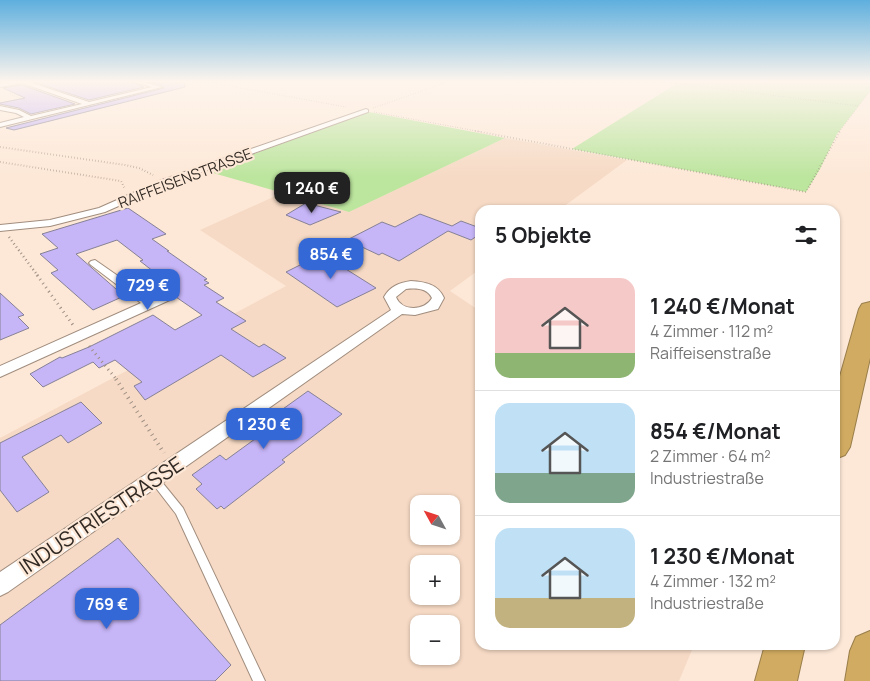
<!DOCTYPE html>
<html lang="de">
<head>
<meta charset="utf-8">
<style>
	:root { --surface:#fff; --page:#f2f2f2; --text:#202124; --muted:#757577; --line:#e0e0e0; --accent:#3468d7 }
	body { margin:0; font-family:Manrope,sans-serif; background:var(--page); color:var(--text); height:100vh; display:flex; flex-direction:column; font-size:19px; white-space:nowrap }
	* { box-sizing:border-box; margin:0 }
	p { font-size:16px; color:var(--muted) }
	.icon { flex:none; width:28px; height:28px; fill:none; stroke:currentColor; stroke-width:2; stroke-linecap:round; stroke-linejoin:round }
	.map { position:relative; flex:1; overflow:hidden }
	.side { position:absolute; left:475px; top:205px; width:365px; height:445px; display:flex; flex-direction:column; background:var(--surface); border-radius:15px; box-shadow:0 1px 4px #0004 }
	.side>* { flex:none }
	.needle { width:32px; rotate:310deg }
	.controls { position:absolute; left:410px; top:495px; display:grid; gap:10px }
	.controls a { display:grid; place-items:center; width:50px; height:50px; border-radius:10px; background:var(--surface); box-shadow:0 1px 4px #0004; font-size:25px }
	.price { position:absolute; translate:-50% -42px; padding:0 11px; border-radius:10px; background:var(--accent); color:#fff; font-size:16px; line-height:32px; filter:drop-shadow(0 1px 2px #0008) }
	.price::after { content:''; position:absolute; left:50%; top:30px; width:15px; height:11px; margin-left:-8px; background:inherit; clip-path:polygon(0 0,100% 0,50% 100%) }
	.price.active { background:#222; color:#fff }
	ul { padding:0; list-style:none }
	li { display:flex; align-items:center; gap:15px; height:125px; padding:0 20px }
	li+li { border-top:1px solid var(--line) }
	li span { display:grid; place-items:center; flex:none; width:140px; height:100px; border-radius:15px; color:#555 }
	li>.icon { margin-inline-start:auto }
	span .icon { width:60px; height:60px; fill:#fffc; stroke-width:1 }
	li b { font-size:21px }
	h2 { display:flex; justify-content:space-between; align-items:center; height:60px; padding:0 20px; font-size:21px }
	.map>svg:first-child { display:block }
	.built { fill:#f6dac5; fill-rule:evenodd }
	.green { fill:#bce59e }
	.building { fill:#c6b5f7; stroke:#868196 }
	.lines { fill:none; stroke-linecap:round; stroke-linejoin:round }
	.lane-casing { stroke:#a18d7e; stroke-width:2 }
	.street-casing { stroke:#a18d7e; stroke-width:2 }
	.highway-casing { stroke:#997e4b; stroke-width:2 }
	.path-far4 { stroke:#9e8f83; stroke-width:1; stroke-dasharray:0.5 2; stroke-linecap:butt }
	.path-far3 { stroke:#9e8f83; stroke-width:2; stroke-dasharray:0.5 2.5; stroke-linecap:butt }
	.path-far2 { stroke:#9e8f83; stroke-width:2.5; stroke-dasharray:1 3; stroke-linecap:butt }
	.path-far1 { stroke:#9e8f83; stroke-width:3; stroke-dasharray:1 4; stroke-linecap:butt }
	.path { stroke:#9e8f83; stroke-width:4; stroke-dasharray:1 4.5; stroke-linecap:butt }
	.lane { fill:#fff; fill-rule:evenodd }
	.street { fill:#fff; fill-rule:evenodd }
	.highway { fill:#d1ab61; fill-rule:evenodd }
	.labels { text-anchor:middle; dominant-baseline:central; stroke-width:4.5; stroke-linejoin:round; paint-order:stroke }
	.far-street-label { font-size:15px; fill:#312923; stroke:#fde8d7 }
	.near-street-label { font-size:21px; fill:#312923; stroke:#fde8d7 }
</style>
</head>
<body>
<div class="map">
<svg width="870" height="681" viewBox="0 0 870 681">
	<rect width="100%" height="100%" fill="#fde8d7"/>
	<!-- built -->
	<path class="built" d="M 505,138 L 627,160 L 559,210 L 480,210 L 480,269 L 450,291 L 480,311 L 480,645 L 694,645 L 679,681 L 0,681 L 0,438 L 286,286 L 200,230 L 282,193 L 349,212 ZM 419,504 L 451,504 L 451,536 L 419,536 ZM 419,564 L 451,564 L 451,596 L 419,596 ZM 419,624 L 451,624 L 451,656 L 419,656 Z"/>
	<!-- green -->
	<g class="green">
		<polygon points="664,82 870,82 870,91 837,134 820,169 806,192 572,149 676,84"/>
		<polygon points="369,112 505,138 349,212 206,171"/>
	</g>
	<!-- building -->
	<g class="building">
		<polygon points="34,82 132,82 144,87 89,100"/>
		<polygon points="149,82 184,82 185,87 30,126 14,130 6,128 164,88 162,85"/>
		<polygon points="22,85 75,104 31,114 19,108 0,104 0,103 25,98 3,88"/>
		<polygon points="306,203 341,212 310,225 286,215"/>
		<polygon points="128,208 166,234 152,239 169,251 167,251 207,279 204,280 209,283 204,285 224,298 216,302 246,321 231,329 259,347 264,344 286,358 253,377 221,355 145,400 134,386 142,382 115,360 99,368 93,362 43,387 30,374 60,357 62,358 89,347 153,315 175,330 202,315 176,297 179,295 154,276 158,275 140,261 143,260 117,240 76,254 124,296 93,310 51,273 58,270 40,254 58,248 42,234"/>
		<polygon points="420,214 452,226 461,221 480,228 480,234 471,240 448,231 399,261 382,253 379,255 347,240 382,222 395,227"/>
		<polygon points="322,254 376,288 337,307 286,272"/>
		<polygon points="0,293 24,315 18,317 29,328 0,340"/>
		<polygon points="308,391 342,414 282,460 285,462 224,509 221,506 217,509 196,489 202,484 192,475 220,455 226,460 255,439 248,434"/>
		<polygon points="81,402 102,423 68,443 61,435 22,457 49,492 17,512 0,490 0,443"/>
		<polygon points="118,538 231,665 215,681 0,681 0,625"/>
	</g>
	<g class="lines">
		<defs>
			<polygon id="lane" points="154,475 157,476 183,508 265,681 253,681 176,514 149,479 151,476"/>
			<g id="street">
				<polygon points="11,82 29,82 89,102 152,87 134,82 143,82 162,87 0,127 0,123 24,117 16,113 0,110 0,106 19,110 31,116 82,104 22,83 0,87 0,83"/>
				<polygon points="366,109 368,110 368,112 168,184 105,212 50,226 0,231 0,225 50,220 99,208 162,180"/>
				<polygon points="95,260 151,299 168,292 174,296 172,299 0,377 0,366 141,303 91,265 89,263 91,261"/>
				<path d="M 411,281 C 425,282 438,284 444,298 L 438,309 L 415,315 L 402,314 L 8,592 L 0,596 L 0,572 L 391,310 L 384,297 C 390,286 399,283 411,281 ZM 406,289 C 416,288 427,288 432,298 C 425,311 402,312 396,297 Z"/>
			</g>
			<g id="highway">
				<polygon points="870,302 870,358 850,447 845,455 835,459 835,394 859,309 862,304"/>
				<polygon points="870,631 870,681 845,681 850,651 856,637"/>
				<polygon points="765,645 805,645 797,681 755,681"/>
			</g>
		</defs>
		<!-- lane casing -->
		<use href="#lane" class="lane-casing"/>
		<!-- street casing -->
		<use href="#street" class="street-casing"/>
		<!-- highway casing -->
		<use href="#highway" class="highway-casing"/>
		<!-- path-far4 -->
		<g class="path-far4">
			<polyline points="208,82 346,107"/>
			<polyline points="664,82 859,106"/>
			<polyline points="10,94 28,102"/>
			<polyline points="373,108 448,82"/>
			<polyline points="374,112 482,132"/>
			<polyline points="839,132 870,91"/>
		</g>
		<!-- path-far3 -->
		<g class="path-far3">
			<polyline points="475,131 806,192 840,131"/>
			<polyline points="0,147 125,165 139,168 153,175"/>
			<polyline points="0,162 121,181 125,189"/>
		</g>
		<!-- path-far2 -->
		<polyline class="path-far2" points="9,237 38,276"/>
		<!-- path-far1 -->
		<g class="path-far1">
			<polyline points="37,275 73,325"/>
			<polyline points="89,346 117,380"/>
		</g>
		<!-- path -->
		<polyline class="path" points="116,379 164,453"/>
		<!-- lane -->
		<use href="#lane" class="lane"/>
		<!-- street -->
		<use href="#street" class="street"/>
		<!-- highway -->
		<use href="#highway" class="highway"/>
	</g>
	<!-- sky -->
	<linearGradient id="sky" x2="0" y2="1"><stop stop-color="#5eafde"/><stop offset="0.46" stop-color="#fef5ed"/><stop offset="1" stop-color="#fef5ed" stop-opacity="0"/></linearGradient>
	<rect width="870" height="177" fill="url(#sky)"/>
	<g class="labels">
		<!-- far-street labels -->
		<g class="far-street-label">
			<text transform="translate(185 178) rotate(-21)">RAIFFEISENSTRASSE</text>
		</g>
		<!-- near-street labels -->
		<g class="near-street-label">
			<text transform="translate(101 515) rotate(-34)">INDUSTRIESTRASSE</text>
		</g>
	</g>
</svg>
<div class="controls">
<a><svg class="needle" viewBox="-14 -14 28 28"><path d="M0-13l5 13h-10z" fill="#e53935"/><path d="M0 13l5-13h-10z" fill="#757577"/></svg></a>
<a>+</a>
<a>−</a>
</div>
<b class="price active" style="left:312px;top:214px">1 240 €</b>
<b class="price" style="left:331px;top:280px">854 €</b>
<b class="price" style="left:148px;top:311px">729 €</b>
<b class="price" style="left:264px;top:450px">1 230 €</b>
<b class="price" style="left:107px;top:630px">769 €</b>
<section class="side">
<h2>5 Objekte<svg class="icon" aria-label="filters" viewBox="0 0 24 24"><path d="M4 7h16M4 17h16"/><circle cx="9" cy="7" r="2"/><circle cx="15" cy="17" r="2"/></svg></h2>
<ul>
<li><span style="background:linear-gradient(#f6c9c9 75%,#8fb573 0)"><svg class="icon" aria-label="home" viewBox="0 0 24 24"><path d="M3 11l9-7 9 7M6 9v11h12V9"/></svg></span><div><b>1 240 €/Monat</b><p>4 Zimmer · 112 m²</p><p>Raiffeisenstraße</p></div></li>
<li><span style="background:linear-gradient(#bfe0f5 70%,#7fa58c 0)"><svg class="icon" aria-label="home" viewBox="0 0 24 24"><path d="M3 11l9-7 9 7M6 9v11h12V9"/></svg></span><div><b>854 €/Monat</b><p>2 Zimmer · 64 m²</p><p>Industriestraße</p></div></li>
<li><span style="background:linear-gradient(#bfe0f5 70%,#c2b280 0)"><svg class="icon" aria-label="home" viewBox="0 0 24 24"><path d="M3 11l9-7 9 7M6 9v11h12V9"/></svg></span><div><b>1 230 €/Monat</b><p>4 Zimmer · 132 m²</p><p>Industriestraße</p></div></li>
</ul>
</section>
</div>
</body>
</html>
